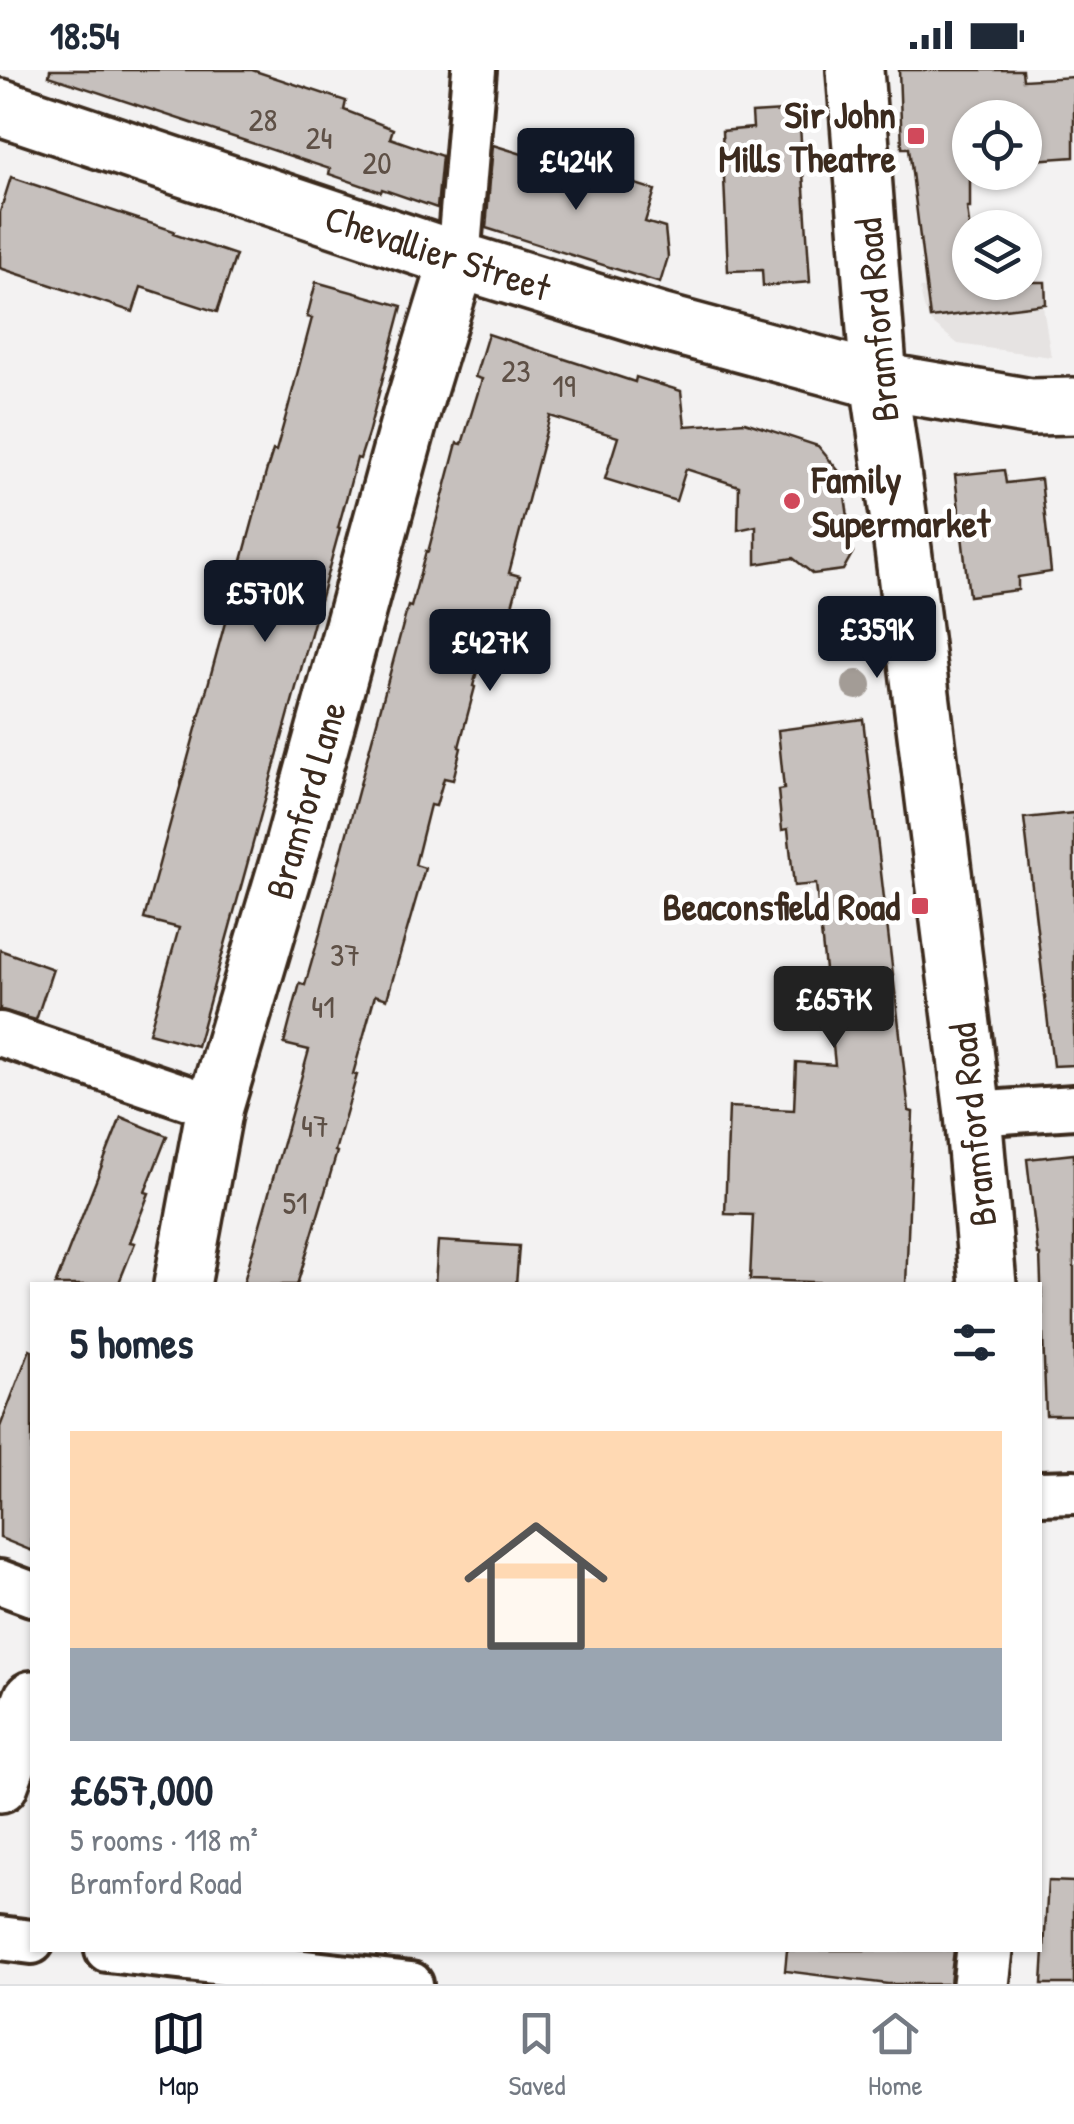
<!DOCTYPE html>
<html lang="en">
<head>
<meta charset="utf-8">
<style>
	:root { --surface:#fff; --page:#f6f6f7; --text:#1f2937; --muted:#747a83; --line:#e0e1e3; --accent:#111827 }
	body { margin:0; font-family:"Patrick Hand",sans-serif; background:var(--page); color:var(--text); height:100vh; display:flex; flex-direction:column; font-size:38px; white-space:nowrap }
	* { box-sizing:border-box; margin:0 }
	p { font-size:32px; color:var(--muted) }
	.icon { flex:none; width:55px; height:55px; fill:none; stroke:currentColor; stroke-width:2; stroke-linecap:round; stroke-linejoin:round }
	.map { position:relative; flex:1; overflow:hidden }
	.side { position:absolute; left:30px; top:1212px; width:1012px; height:670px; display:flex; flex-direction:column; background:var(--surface); border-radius:0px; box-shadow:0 2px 8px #0004 }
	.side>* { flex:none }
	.tools { position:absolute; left:952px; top:30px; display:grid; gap:20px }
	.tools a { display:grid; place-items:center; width:90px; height:90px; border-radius:50%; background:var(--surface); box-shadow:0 2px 8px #0004; font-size:50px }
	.price { position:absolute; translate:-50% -85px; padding:0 22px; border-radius:10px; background:var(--accent); color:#fff; font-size:32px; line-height:65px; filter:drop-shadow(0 2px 5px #0008) }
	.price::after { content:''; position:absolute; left:50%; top:60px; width:30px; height:22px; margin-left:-15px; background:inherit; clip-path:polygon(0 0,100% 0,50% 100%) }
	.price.on { background:#222; color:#fff }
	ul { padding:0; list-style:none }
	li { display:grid; align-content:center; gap:20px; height:530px; padding:0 40px }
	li+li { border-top:2px solid var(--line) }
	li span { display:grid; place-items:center; height:310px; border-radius:0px; color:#555 }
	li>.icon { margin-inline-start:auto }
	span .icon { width:180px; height:180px; fill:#fffc; stroke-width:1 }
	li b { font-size:42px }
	h2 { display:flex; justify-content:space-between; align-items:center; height:120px; padding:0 40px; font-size:42px }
	.status { display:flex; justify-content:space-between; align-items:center; height:70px; padding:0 50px; background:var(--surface); direction:ltr }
	.status svg { height:28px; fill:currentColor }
	.menu { display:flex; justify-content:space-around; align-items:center; height:140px; border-top:2px solid var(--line); background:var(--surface); font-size:28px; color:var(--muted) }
	.menu a { display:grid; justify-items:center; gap:5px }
	.menu .on { color:var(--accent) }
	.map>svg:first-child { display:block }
	.built { fill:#e6e3e2 }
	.building { fill:#c6c0bd; stroke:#3b2a1e; stroke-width:2.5 }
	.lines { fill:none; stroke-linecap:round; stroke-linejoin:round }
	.street-casing { stroke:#3b2a1e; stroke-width:50 }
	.secondary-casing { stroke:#3b2a1e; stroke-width:62 }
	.primary-casing { stroke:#3b2a1e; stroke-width:62 }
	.street { stroke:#fff; stroke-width:42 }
	.secondary { stroke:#fff; stroke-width:55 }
	.primary { stroke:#fff; stroke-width:55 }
	.tree { fill:#a39c96 }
	.poi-dot { fill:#d1495b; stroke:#fff; stroke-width:4 }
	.labels { text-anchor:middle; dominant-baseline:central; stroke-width:9; stroke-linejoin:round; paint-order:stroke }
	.number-label { font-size:32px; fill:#5e5046 }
	.poi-label { font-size:38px; font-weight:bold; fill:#3b2a1e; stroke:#fff; text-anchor:end }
	.street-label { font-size:38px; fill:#3b2a1e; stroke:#fff }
</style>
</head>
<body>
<div class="status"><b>18:54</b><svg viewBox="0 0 49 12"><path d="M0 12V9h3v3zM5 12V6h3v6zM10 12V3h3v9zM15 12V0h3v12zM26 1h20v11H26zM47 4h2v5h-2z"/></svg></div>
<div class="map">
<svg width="1074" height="1914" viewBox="0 0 1074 1914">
	<rect width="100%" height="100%" fill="#f3f2f2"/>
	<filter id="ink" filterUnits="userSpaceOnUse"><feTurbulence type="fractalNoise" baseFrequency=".01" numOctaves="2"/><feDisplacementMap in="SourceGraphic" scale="20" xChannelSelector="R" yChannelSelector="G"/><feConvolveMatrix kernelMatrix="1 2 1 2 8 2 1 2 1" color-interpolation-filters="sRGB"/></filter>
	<g filter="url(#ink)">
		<!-- built -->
		<polygon class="built" points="1039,211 1051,287 958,274 931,252 924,238 920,218 971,212"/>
		<!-- building -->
		<g class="building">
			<polygon points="50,0 252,0 346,31 344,40 393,59 390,68 442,86 437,138 382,119 381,122 329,104 330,99 49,6"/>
			<polygon points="899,0 1022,0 1023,10 1074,7 1074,87 1033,90 1030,48 970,48 970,138 967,138 970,162 970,212 1045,212 1046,234 930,248 909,78 902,78"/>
			<polygon points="799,40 810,212 763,216 762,200 728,201 722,61 753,58 752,43"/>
			<polygon points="493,75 535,88 536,87 549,87 655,120 645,152 665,158 668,187 660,213 486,158"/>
			<polygon points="11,107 174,161 173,164 236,185 217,242 141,217 133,242 0,198 0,142"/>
			<polygon points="316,212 402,236 368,364 360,389 357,388 348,422 338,458 340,458 197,976 149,963 179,858 144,849 267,399 273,380 276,381 287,342 312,248 307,247"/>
			<polygon points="488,264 635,312 636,307 681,321 685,356 745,352 818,376 842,405 853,482 843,500 813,504 793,488 756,494 756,456 738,460 739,416 686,399 676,431 605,409 618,367 550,346 509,503 520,506 507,554 491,550 473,616 475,617 459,677 461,678 453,710 444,708 436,736 430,735 415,795 425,798 387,929 375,925 353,1004 357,1005 335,1081 337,1082 297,1215 243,1215 309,980 284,974 300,913 305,915 320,863 408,536 411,537 426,481 428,482 457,373 462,374 482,309 475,307"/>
			<polygon points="1004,400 1006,413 1041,409 1051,502 1018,507 1018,520 969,526 955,405"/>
			<polygon points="863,649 909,1041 913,1042 906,1215 750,1210 753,1145 725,1144 729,1037 794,1040 796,992 835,995 816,814 794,816 788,759 782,760 778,720 784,719 778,660"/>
			<polygon points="1074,743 1074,995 1053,996 1024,748"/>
			<polygon points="0,880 53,899 36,950 0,940"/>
			<polygon points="121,1047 167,1066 145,1122 149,1123 130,1172 135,1173 118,1215 55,1215"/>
			<polygon points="1074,1084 1074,1345 1046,1345 1040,1185 1038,1185 1027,1089"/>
			<polygon points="438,1171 519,1176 516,1215 435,1215"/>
			<polygon points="30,1279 32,1280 32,1481 0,1468 0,1357"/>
			<polygon points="1048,1811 1074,1812 1074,1914 1042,1914"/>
			<polygon points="787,1880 954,1880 950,1914 888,1914 785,1901"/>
		</g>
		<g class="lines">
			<defs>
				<g id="street">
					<polyline points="458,190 474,0"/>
					<polyline points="0,964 215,1037"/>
					<polyline points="973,1044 1074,1037"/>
					<polyline points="1040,1423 1074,1422"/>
					<polyline points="0,1512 32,1524"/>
					<polyline points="0,1868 32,1872"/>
					<polyline points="107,1880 411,1914"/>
				</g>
				<g id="secondary">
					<polyline points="855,0 879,311 903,479 973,1044 988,1215"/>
					<polyline points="182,1215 215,1037 292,779 413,337 458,190"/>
					<polyline points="0,1714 32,1629"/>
					<polyline points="981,1914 985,1880"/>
				</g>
				<polyline id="primary" points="0,37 458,190 660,252 879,311 1031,337 1074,336"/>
			</defs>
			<!-- street casing -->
			<use href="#street" class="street-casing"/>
			<!-- secondary casing -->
			<use href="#secondary" class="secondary-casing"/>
			<!-- primary casing -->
			<use href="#primary" class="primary-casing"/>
			<!-- street -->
			<use href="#street" class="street"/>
			<!-- secondary -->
			<use href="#secondary" class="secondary"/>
			<!-- primary -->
			<use href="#primary" class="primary"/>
		</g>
		<!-- trees -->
		<g class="tree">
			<circle cx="851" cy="561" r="15"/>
			<circle cx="857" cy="615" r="15"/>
		</g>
	</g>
	<!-- markers -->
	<g class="poi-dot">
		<rect x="906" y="56" width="20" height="20" rx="5"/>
		<circle cx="792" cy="431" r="10"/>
		<rect x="910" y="826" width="20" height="20" rx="5"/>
	</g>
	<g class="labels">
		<!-- number labels -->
		<g class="number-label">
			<text x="263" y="49">28</text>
			<text x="319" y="67">24</text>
			<text x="377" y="92">20</text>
			<text x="516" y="300">23</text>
			<text x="564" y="315">19</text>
			<text x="345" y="884">37</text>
			<text x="323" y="936">41</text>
			<text x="315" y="1055">47</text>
			<text x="295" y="1132">51</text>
		</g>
		<!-- poi labels -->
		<g class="poi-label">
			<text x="896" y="44">Sir John<tspan x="896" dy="44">Mills Theatre</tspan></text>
			<text x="812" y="409" text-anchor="start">Family<tspan x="812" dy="44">Supermarket</tspan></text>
			<text x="900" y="836">Beaconsfield Road</text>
		</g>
		<!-- street labels -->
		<g class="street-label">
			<text transform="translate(438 182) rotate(18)">Chevallier Street</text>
			<text transform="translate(876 250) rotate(-95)">Bramford Road</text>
			<text transform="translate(305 730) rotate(-74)">Bramford Lane</text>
			<text transform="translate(972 1055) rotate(-96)">Bramford Road</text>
		</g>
	</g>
</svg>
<div class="tools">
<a><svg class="icon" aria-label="locate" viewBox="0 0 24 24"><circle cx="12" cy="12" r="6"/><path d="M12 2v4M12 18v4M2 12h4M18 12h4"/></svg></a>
<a><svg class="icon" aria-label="layers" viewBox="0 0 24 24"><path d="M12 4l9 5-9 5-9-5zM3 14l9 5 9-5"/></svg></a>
</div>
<b class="price" style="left:576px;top:143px">£424K</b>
<b class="price" style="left:265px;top:575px">£570K</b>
<b class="price" style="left:877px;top:611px">£359K</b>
<b class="price" style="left:490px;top:624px">£427K</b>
<b class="price on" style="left:834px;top:981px">£657K</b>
<section class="side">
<h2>5 homes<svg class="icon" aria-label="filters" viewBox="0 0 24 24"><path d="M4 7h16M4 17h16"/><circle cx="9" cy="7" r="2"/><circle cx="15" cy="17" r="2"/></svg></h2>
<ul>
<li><span style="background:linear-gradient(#ffd9b3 70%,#9aa5b1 0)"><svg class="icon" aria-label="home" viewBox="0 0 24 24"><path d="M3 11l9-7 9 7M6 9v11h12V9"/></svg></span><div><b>£657,000</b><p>5 rooms · 118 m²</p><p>Bramford Road</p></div></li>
</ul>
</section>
</div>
<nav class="menu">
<a class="on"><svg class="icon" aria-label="map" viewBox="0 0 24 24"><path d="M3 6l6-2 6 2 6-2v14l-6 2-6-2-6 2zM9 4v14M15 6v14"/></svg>Map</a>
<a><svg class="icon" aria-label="saved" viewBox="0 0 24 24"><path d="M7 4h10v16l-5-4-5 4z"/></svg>Saved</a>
<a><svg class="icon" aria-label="home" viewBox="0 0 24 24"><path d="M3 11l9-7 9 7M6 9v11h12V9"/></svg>Home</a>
</nav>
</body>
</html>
